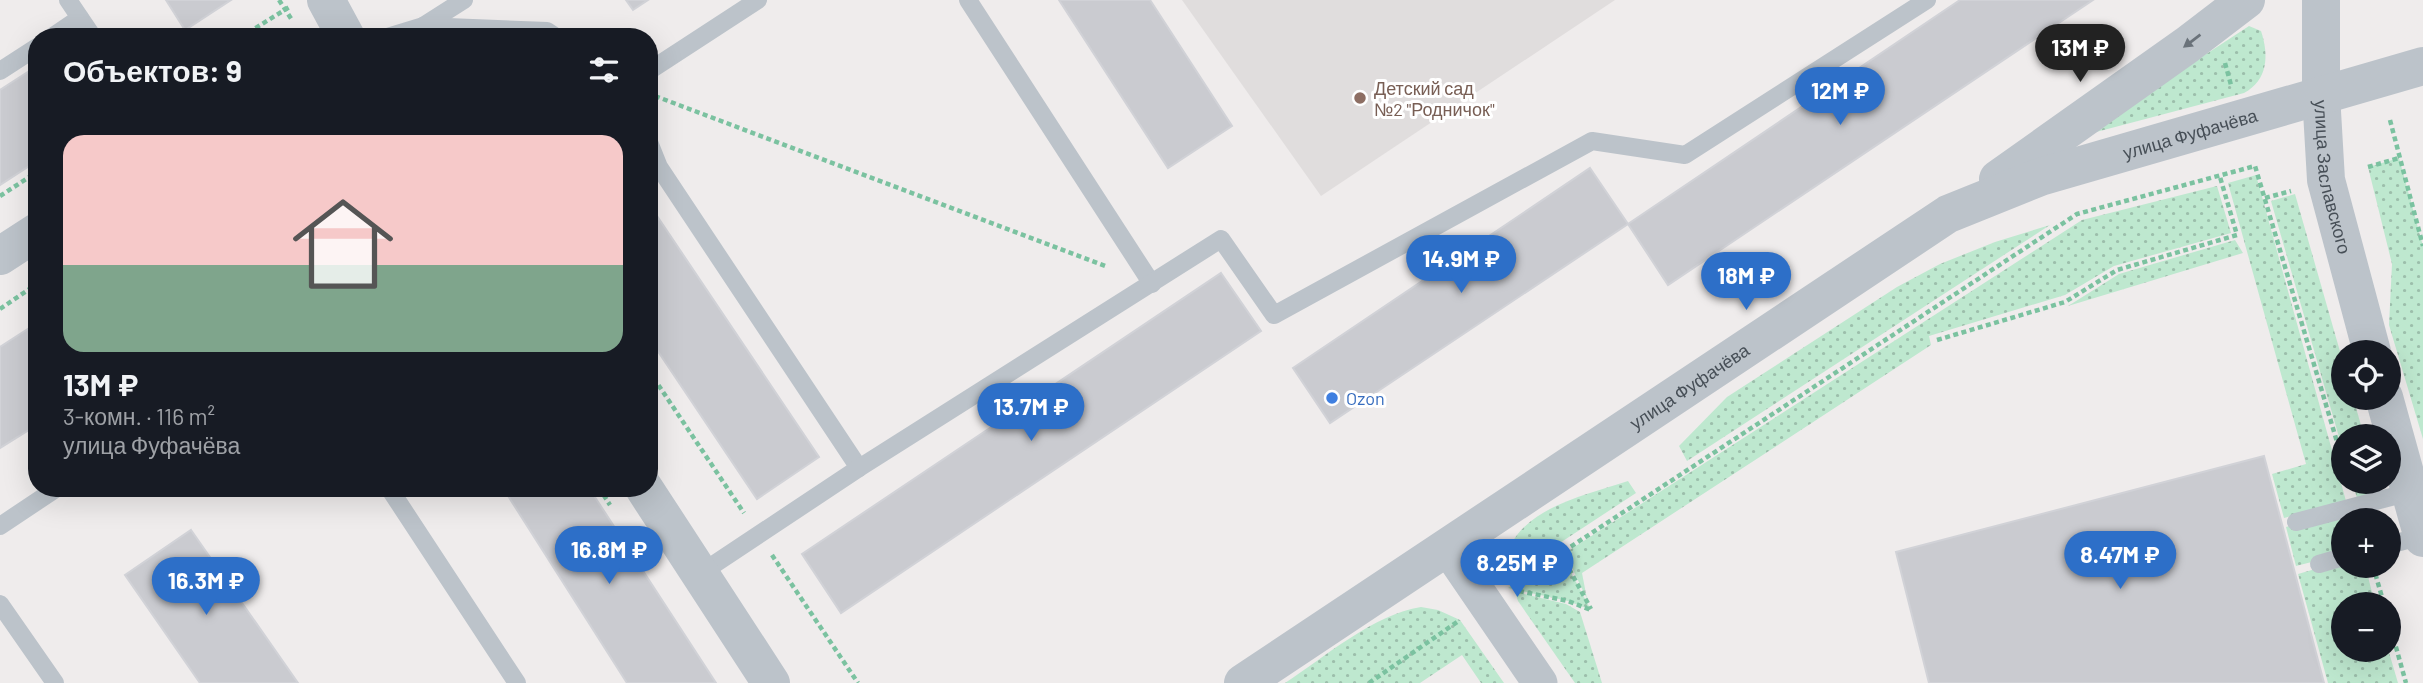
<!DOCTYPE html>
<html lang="ru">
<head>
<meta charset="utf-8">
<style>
	:root { --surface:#171b24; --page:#242831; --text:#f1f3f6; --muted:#9ea1a6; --line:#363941; --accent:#2d6fc8 }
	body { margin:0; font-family:Barlow,sans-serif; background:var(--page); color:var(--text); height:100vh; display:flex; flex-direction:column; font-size:26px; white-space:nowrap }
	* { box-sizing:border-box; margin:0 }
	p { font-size:23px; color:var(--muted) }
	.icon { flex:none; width:38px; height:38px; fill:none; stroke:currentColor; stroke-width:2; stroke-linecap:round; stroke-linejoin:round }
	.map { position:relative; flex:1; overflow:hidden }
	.sheet { position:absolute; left:28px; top:28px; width:630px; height:469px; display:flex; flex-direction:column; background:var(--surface); border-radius:28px; box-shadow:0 7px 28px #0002 }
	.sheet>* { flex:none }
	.controls { position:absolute; left:2331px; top:340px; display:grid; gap:14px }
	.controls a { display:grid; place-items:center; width:70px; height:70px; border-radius:50%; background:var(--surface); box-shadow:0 7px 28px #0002; font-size:35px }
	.price { position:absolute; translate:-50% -60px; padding:0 16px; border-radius:24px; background:var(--accent); color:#fff; font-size:23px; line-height:46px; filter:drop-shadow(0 2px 4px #0008) }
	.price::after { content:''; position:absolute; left:50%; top:42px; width:21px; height:16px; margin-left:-10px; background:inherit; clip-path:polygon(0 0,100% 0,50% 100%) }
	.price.selected { background:#222; color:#fff }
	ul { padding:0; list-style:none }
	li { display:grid; align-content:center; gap:14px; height:371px; padding:0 35px }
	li+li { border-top:2px solid var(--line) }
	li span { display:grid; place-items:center; height:217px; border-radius:21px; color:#555 }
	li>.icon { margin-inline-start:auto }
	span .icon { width:126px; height:126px; fill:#fffc; stroke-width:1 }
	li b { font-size:30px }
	h2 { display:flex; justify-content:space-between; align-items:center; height:84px; padding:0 35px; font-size:30px }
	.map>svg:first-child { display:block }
	.education { fill:#e0dddd }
	.grass { fill:url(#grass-dots) }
	.building { fill:#cacbd0; stroke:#d1d2d7; stroke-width:2 }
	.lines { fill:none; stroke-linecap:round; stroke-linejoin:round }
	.path { stroke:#7bc2a0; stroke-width:4.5; stroke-dasharray:5 3.5; stroke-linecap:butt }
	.service { stroke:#bcc3ca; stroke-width:18 }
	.minor { stroke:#bcc3ca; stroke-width:35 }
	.tertiary { stroke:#bcc3ca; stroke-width:38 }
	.oneway { fill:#6a727a }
	.education-dot { fill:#8d6e63; stroke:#fff; stroke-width:2.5 }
	.shop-dot { fill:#3f7fe0; stroke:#fff; stroke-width:2.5 }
	.labels { text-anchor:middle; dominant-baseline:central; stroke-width:6; stroke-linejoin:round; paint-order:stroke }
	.education-label { font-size:18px; fill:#785e54; stroke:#fff; text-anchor:start }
	.street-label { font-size:18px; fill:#474f57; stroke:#fff }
	.shop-label { font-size:18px; fill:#366cbe; stroke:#fff; text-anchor:start }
</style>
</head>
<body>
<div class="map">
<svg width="2423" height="683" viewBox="0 0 2423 683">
	<defs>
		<pattern id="grass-dots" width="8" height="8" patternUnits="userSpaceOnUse" patternTransform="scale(1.75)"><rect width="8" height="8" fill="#bee8cf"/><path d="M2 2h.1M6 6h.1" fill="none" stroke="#9cbeab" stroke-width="1.8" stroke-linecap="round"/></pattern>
	</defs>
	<rect width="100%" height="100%" fill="#efecec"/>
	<!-- education -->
	<polygon class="education" points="1182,0 1615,0 1321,196"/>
	<!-- grass -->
	<g class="grass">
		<path d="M 2249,26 L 2261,31 C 2269,55 2268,80 2244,93 L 2081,136 Z"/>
		<polygon points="2399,158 2423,246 2423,439 2389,325 2392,264 2368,167"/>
		<polygon points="2256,175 2346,501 2284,518 2272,474 2306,464 2228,183"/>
		<polygon points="2217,186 2231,233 2114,266 2065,295 1929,336 1931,345 1582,573 1587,599 1565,553 2082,220"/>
		<polygon points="2295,194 2343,362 2343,397 2353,397 2364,436 2343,436 2343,451 2271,201"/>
		<polygon points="2050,225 1687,461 1679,446 1727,397 1897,287 1940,264 1995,242"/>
		<polygon points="2235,240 2243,253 2068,306 2119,274"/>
		<path d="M 1628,481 L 1636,493 L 1508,577 C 1503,567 1504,561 1508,551 C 1526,506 1587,495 1628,481 Z"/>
		<polygon points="2352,481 2377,481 2380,491 2357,498"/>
		<polygon points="2349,510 2352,520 2343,520 2343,554 2296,566 2286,527"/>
		<polygon points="1561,554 1591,610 1568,601 1508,588"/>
		<polygon points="2343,561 2343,565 2365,565 2375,604 2343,604 2343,649 2388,649 2398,683 2328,683 2298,574"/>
		<polygon points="1515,592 1566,604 1580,612 1602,683 1575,683 1518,601"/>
		<path d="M 1421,607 L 1438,610 L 1460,620 L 1504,683 L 1481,683 L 1462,655 L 1420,683 L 1285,683 C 1325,657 1374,614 1421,607 Z"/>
	</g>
	<!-- building -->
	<g class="building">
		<polygon points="166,0 231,0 185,30"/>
		<polygon points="626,0 648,0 633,10"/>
		<polygon points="1059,0 1150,0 1232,126 1168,168"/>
		<polygon points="1960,0 2093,0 1668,285 1628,224"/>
		<polygon points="37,66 37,161 0,185 0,90"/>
		<polygon points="1590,168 1628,224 1330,423 1293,368"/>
		<polygon points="649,204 819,457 757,499 649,338"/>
		<polygon points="1221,273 1261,331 841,613 802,554"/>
		<polygon points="37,323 37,425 0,448 0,347"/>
		<polygon points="2264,456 2324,683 1929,683 1896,552"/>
		<polygon points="503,488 589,488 716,683 627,683"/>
		<polygon points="191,530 298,683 200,683 125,575"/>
	</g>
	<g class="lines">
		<!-- path -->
		<g class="path">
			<polyline points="279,0 292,20"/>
			<polyline points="241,37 291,6"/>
			<polyline points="2225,63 2231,85"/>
			<polyline points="655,96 1108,267"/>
			<polyline points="2390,120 2423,246"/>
			<polyline points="2368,167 2399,158"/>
			<polyline points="0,196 37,172"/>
			<polyline points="2265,198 2291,191"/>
			<polyline points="0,309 37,284"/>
			<polyline points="1937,340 2065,302 2117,270 2237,235 2220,177"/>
			<polyline points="649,371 744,513"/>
			<polyline points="599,488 610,505"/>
			<polyline points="1561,554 1591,609"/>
			<polyline points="772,555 858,683"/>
			<polyline points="2373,566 2384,604"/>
			<polyline points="1514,584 2077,214 2255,166 2343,462"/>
			<polyline points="1519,591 1568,601 1591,610"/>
			<polyline points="2389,622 2406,683"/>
			<polyline points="1369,683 1457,622"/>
		</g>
		<!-- service -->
		<g class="service">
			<polyline points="68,0 93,37"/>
			<polyline points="968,0 1152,284"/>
			<polyline points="423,26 547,31 556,37"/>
			<polyline points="52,37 80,18"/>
			<polyline points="387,37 423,26 464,0"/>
			<polyline points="0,71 37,47"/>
			<polyline points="649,71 758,0"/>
			<polyline points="649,142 659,167 859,468"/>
			<polyline points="389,488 517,683"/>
			<polyline points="2296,522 2410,492"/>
			<polyline points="0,526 57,488"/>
			<polyline points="2389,545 2422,536"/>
			<polyline points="2319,564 2343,557"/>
			<polyline points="701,573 859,468 1221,239 1274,315 1592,141 1685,155 1927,0"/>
			<polyline points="0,604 55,683"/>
		</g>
		<!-- minor -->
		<polyline class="minor" points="1447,547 1540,683"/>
		<!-- tertiary -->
		<g class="tertiary">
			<polyline points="326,0 346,37"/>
			<path id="s1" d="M 2321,0 L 2321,94 L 2326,180 L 2372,352"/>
			<polyline points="1998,179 2187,45 2246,0"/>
			<polyline points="0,256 37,232"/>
			<polyline points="2384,397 2423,538"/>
			<polyline points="644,488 771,683"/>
			<path id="s2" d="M 1243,683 L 1948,214 L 2040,177 L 2423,66"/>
		</g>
	</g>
	<!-- one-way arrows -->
	<defs><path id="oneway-solid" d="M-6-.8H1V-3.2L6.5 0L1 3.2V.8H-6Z" transform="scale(1.75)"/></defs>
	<use class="oneway" href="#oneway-solid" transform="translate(2192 41) rotate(143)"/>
	<!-- markers -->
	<circle class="education-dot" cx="1360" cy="98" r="7"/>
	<circle class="shop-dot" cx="1332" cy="398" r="7"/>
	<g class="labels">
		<!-- education labels -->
		<g class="education-label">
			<text x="1374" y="88">Детский сад<tspan x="1374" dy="21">№2 "Родничок"</tspan></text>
		</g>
		<!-- street labels -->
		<g class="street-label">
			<text stroke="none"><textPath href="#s2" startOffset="1102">улица Фуфачёва</textPath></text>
			<text stroke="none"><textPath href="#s1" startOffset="178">улица Заславского</textPath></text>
			<text stroke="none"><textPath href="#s2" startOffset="536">улица Фуфачёва</textPath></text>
		</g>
		<!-- shop labels -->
		<g class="shop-label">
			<text x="1346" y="398">Ozon</text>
		</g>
	</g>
</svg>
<div class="controls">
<a><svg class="icon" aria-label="locate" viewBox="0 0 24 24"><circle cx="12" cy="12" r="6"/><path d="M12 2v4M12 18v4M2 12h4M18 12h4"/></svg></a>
<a><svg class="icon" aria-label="layers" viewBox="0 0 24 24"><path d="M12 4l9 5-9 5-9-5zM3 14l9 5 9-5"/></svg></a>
<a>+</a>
<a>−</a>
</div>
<b class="price selected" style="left:2080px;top:84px">13M ₽</b>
<b class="price" style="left:1840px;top:127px">12M ₽</b>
<b class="price" style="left:1461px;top:295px">14.9M ₽</b>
<b class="price" style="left:1746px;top:312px">18M ₽</b>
<b class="price" style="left:1031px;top:443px">13.7M ₽</b>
<b class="price" style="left:609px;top:586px">16.8M ₽</b>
<b class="price" style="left:2120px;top:591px">8.47M ₽</b>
<b class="price" style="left:1517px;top:599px">8.25M ₽</b>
<b class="price" style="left:206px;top:617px">16.3M ₽</b>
<section class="sheet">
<h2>Объектов: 9<svg class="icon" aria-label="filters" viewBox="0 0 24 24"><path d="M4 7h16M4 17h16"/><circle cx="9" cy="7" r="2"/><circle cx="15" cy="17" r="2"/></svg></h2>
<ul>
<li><span style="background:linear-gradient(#f6c9c9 60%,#7fa58c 0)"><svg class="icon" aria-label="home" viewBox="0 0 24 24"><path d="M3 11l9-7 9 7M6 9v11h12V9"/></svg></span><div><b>13M ₽</b><p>3-комн. · 116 m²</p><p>улица Фуфачёва</p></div></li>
</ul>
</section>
</div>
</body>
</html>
